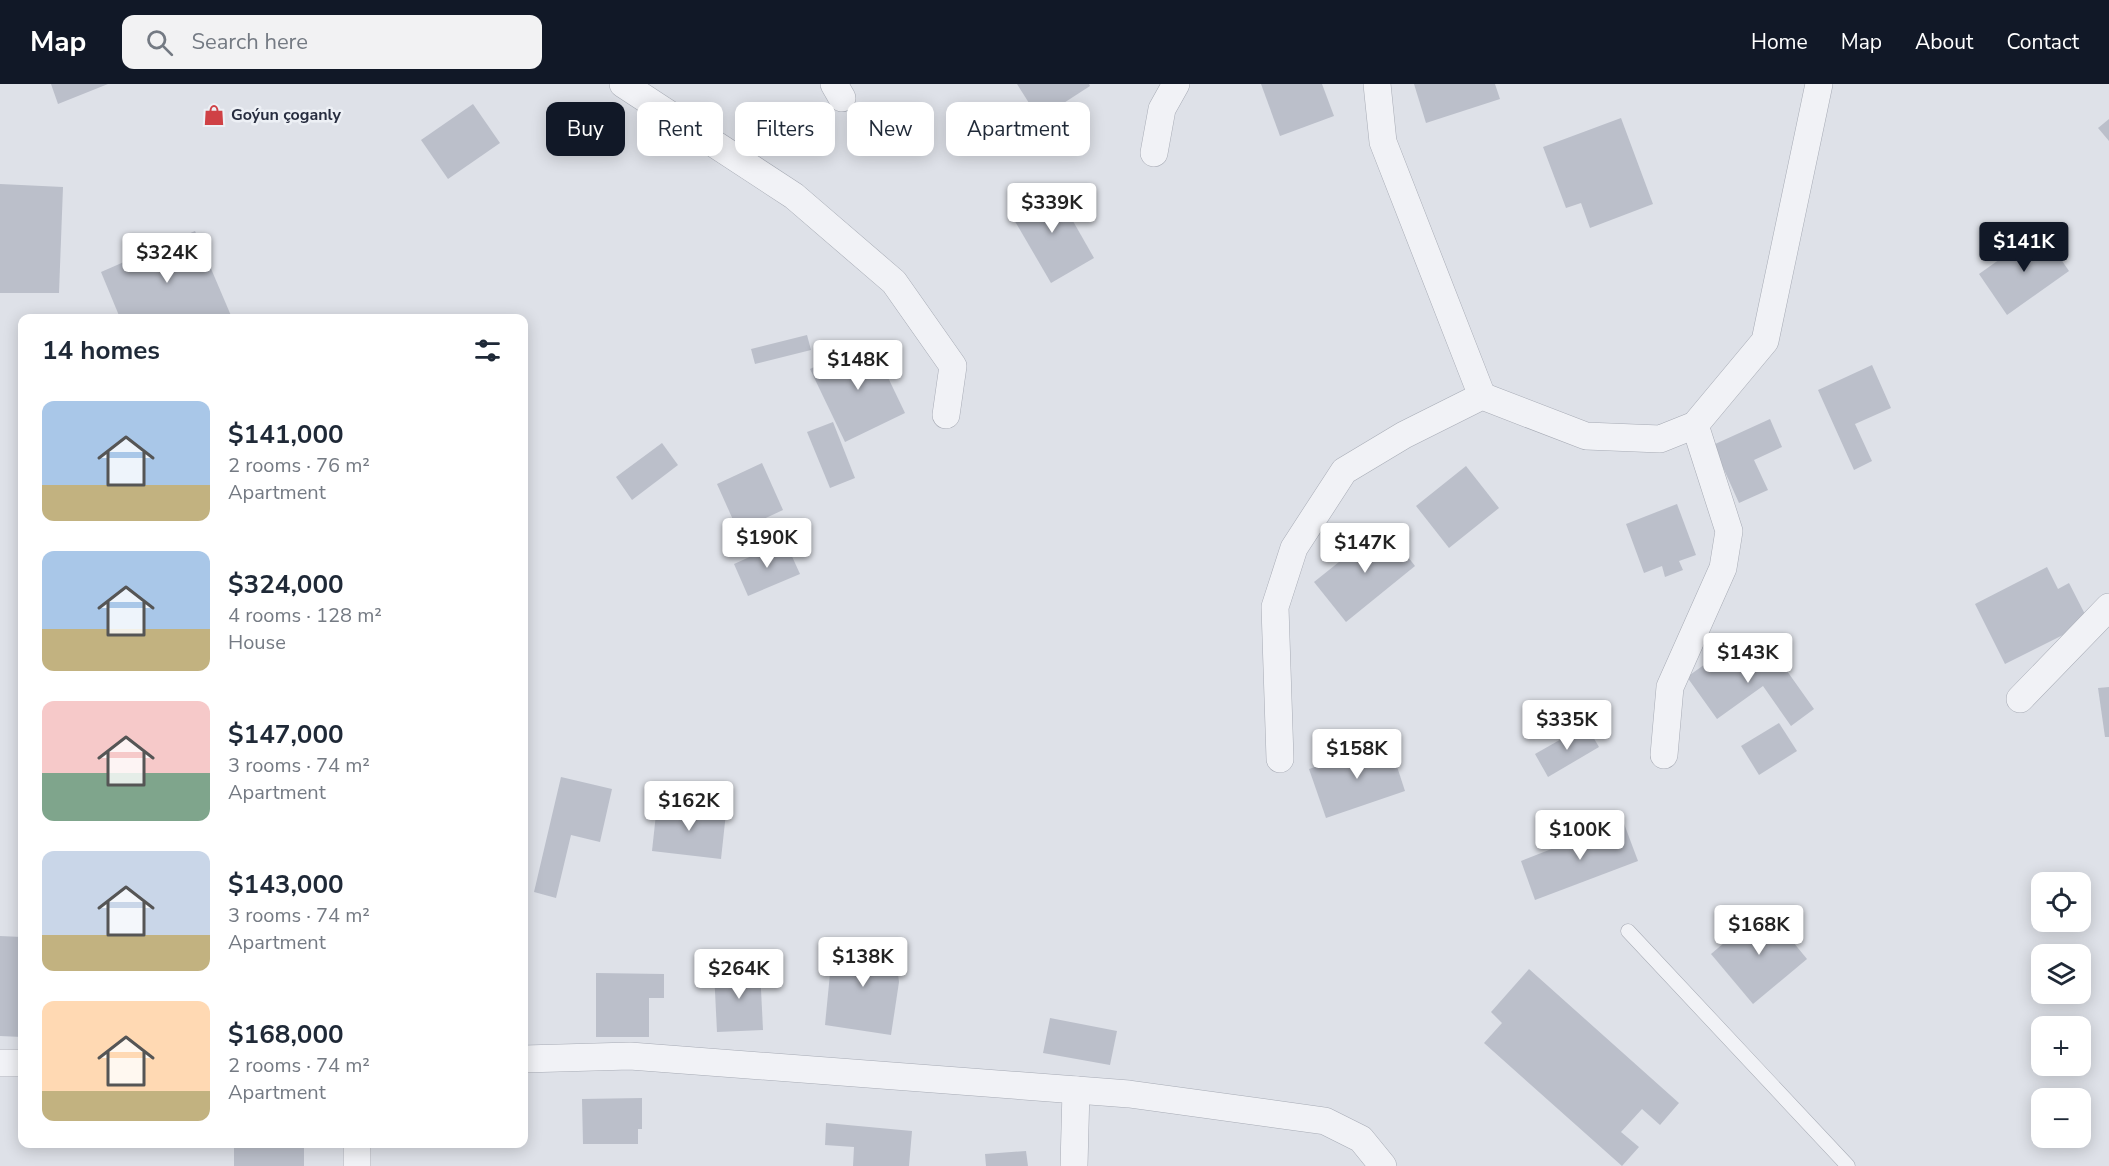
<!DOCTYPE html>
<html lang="en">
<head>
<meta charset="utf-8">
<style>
	:root { --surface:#fff; --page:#f2f2f3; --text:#1f2937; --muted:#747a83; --accent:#111827 }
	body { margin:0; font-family:"Nunito Sans",sans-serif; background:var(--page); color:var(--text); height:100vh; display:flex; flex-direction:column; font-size:22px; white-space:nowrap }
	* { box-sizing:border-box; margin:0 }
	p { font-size:20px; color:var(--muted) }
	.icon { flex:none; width:33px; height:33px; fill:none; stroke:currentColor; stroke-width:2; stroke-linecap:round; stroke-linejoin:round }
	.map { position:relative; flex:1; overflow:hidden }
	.side { position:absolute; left:18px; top:230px; width:510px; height:834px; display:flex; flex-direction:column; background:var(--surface); border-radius:12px; box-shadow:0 3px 15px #0003 }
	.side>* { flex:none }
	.hud { position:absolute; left:546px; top:18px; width:570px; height:54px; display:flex; gap:12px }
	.buttons { position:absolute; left:2031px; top:788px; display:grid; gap:12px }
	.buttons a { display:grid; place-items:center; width:60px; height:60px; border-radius:12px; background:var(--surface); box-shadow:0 3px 15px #0003; font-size:30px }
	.price { position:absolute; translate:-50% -51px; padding:0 14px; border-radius:6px; background:#fff; color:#222; font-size:20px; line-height:39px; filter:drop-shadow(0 2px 3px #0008) }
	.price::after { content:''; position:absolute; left:50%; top:36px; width:18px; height:14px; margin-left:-9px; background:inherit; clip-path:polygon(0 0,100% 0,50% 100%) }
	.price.on { background:var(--accent); color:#fff }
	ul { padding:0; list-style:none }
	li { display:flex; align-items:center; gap:18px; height:150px; padding:0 24px }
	li span { display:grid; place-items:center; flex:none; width:168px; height:120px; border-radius:12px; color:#555 }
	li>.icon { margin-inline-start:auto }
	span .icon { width:72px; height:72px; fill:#fffc; stroke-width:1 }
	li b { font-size:26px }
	h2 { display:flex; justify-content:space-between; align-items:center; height:72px; padding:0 24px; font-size:26px }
	.tag { padding:0 21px; border-radius:12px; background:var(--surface); box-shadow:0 3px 15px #0003; font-size:21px; line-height:54px }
	.tag.on { background:var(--accent); color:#fff }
	header { display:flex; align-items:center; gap:36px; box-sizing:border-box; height:84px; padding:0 30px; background:var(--accent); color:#fff }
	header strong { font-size:28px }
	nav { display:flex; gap:33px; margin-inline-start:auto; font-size:21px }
	.search { width:420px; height:54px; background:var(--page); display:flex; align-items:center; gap:15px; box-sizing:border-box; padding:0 21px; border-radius:12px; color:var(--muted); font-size:22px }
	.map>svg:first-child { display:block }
	.building { fill:#bbbfca }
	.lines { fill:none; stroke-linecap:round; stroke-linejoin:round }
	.lane-casing { stroke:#a7abb5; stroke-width:15 }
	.street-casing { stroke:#a7abb5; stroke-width:28 }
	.lane { stroke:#f1f2f6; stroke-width:14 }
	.street { stroke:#f1f2f6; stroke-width:27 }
	.labels { text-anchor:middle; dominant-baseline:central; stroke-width:5; stroke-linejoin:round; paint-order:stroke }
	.poi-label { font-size:16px; font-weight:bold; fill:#272d3f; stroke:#edf0f5; text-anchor:start }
</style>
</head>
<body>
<header>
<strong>Map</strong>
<div class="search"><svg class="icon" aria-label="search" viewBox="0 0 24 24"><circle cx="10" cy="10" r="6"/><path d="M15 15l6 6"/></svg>Search here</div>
<nav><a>Home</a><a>Map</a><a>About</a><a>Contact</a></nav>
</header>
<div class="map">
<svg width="2109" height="1082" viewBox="0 0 2109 1082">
	<rect width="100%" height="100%" fill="#dee1e8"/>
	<!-- building -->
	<g class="building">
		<polygon points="51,0 108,0 58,20"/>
		<polygon points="1017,0 1089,0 1090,2 1039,35"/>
		<polygon points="1261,0 1322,0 1334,32 1280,52"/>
		<polygon points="1414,0 1495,0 1500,15 1426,39"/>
		<polygon points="473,20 500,59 448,95 421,56"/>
		<polygon points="1621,34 1653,120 1590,144 1581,119 1566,124 1543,63"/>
		<polygon points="2109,35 2109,57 2098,44"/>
		<polygon points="0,100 63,103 59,209 0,209"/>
		<polygon points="1053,102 1094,174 1051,199 1009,127"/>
		<polygon points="2041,146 2069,187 2007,231 1979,190"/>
		<polygon points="195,147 232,234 120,234 101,188"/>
		<polygon points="807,251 811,266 755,280 751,265"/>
		<polygon points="870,256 905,329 845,358 810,285"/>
		<polygon points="1872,281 1891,324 1855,340 1872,377 1854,386 1818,306"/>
		<polygon points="1770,335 1782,363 1754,376 1768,406 1739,419 1713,361"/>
		<polygon points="833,338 855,394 830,404 807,348"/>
		<polygon points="662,359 678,381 632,416 616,393"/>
		<polygon points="762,379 783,426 738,447 717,400"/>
		<polygon points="1466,382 1499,424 1449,464 1416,422"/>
		<polygon points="1677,420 1696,471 1679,477 1683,486 1665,493 1662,482 1644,489 1626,440"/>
		<polygon points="1384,442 1415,482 1346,538 1314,498"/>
		<polygon points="785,457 800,490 748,512 734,480"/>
		<polygon points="2047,483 2058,505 2069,499 2089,538 2005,580 1975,520"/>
		<polygon points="1736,558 1755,584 1775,570 1814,625 1791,642 1763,602 1717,635 1687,593"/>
		<polygon points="2109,603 2109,653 2105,653 2098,604"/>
		<polygon points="1779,639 1797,667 1759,691 1741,662"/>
		<polygon points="1586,641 1599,663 1548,693 1535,670"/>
		<polygon points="1389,658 1405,707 1326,734 1309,685"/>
		<polygon points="561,693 612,705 600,758 571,751 556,814 534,808"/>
		<polygon points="657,721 726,729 721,775 652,767"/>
		<polygon points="1623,737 1638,777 1535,816 1521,777"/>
		<polygon points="1765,824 1807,875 1753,920 1711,870"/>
		<polygon points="0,852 22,853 22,953 0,952"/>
		<polygon points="833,859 895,865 899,898 891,951 825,941"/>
		<polygon points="760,885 763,946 717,948 714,887"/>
		<polygon points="1529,885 1679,1019 1660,1041 1642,1025 1621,1048 1639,1063 1622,1082 1484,959 1502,939 1491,928"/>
		<polygon points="596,889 664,890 664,914 649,914 649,953 596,953"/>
		<polygon points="1050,934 1117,947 1110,981 1043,969"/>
		<polygon points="642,1014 642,1045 638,1045 638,1060 583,1060 582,1015"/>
		<polygon points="826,1039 912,1047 909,1082 853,1082 854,1063 825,1061"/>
		<rect x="234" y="1059" width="70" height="23"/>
		<polygon points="1026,1067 1028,1082 986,1082 985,1070"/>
	</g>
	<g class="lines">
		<defs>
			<polyline id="lane" points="1628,847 1848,1082"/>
			<g id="street">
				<polyline points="623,0 794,112 894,198 953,282 946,331"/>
				<polyline points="834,0 842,14"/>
				<polyline points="1377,0 1383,58 1482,312"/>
				<polyline points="1154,69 1162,25 1176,0"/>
				<polyline points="2020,615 2109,523"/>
				<polyline points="1664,671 1670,603 1723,484 1729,447 1695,341"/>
				<polyline points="1280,675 1275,523 1294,464 1344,387 1404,351 1482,312 1586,352 1660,355 1695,341 1765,257 1819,0"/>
				<polyline points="524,975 630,972 1129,1010 1325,1037 1361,1055 1383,1082"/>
				<polyline points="0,979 22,979"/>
				<polyline points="357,1059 357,1082"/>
				<polyline points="1074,1082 1076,1006"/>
			</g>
		</defs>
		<!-- lane casing -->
		<use href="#lane" class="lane-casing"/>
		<!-- street casing -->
		<use href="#street" class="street-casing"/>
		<!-- lane -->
		<use href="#lane" class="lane"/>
		<!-- street -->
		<use href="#street" class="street"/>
	</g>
	<!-- icons -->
	<defs>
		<symbol id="shop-bare" viewBox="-9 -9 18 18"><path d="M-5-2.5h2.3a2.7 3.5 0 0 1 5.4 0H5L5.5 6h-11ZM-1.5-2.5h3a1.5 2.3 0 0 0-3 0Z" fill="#cf4145" stroke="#edf0f5" stroke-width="2.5" paint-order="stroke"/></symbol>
	</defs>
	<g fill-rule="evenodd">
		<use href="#shop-bare" x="199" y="16" width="30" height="30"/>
	</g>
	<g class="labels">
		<!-- poi labels -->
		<g class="poi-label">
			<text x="231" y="31">Goýun çoganly</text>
		</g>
	</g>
</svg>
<div class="buttons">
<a><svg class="icon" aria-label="locate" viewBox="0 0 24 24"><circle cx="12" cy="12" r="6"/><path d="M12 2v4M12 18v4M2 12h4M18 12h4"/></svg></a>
<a><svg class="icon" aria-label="layers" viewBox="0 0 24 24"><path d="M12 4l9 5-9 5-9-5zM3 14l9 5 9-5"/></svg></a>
<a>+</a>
<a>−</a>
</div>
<b class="price" style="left:1052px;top:150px">$339K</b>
<b class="price on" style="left:2024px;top:189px">$141K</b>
<b class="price" style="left:167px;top:200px">$324K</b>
<b class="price" style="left:858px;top:307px">$148K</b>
<b class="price" style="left:767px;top:485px">$190K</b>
<b class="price" style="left:1365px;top:490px">$147K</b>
<b class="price" style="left:1748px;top:600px">$143K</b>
<b class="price" style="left:1567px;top:667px">$335K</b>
<b class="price" style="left:1357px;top:696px">$158K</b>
<b class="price" style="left:689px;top:748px">$162K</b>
<b class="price" style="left:1580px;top:777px">$100K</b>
<b class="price" style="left:1759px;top:872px">$168K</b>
<b class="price" style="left:863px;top:904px">$138K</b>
<b class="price" style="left:739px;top:916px">$264K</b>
<div class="hud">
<a class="tag on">Buy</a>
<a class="tag">Rent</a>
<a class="tag">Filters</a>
<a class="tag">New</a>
<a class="tag">Apartment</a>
</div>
<section class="side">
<h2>14 homes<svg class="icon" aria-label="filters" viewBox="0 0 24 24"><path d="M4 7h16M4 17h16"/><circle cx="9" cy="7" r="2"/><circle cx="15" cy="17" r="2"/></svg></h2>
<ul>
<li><span style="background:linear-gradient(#a9c7e8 70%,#c2b280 0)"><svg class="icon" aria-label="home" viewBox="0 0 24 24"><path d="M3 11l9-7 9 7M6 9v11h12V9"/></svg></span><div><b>$141,000</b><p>2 rooms · 76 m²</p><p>Apartment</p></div></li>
<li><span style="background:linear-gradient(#a9c7e8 65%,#c2b280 0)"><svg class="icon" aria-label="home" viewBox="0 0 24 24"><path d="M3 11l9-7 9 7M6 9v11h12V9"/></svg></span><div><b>$324,000</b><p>4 rooms · 128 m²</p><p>House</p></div></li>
<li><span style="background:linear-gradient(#f6c9c9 60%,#7fa58c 0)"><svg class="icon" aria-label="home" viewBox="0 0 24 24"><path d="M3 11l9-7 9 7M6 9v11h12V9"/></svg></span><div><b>$147,000</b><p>3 rooms · 74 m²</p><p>Apartment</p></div></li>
<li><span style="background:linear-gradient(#c9d6e8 70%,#c2b280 0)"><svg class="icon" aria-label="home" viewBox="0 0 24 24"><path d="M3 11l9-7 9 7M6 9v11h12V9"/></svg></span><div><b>$143,000</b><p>3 rooms · 74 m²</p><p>Apartment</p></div></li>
<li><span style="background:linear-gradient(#ffd9b3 75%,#c2b280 0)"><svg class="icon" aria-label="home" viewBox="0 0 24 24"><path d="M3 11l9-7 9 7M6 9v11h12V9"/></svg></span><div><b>$168,000</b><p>2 rooms · 74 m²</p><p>Apartment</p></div></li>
</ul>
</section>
</div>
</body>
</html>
